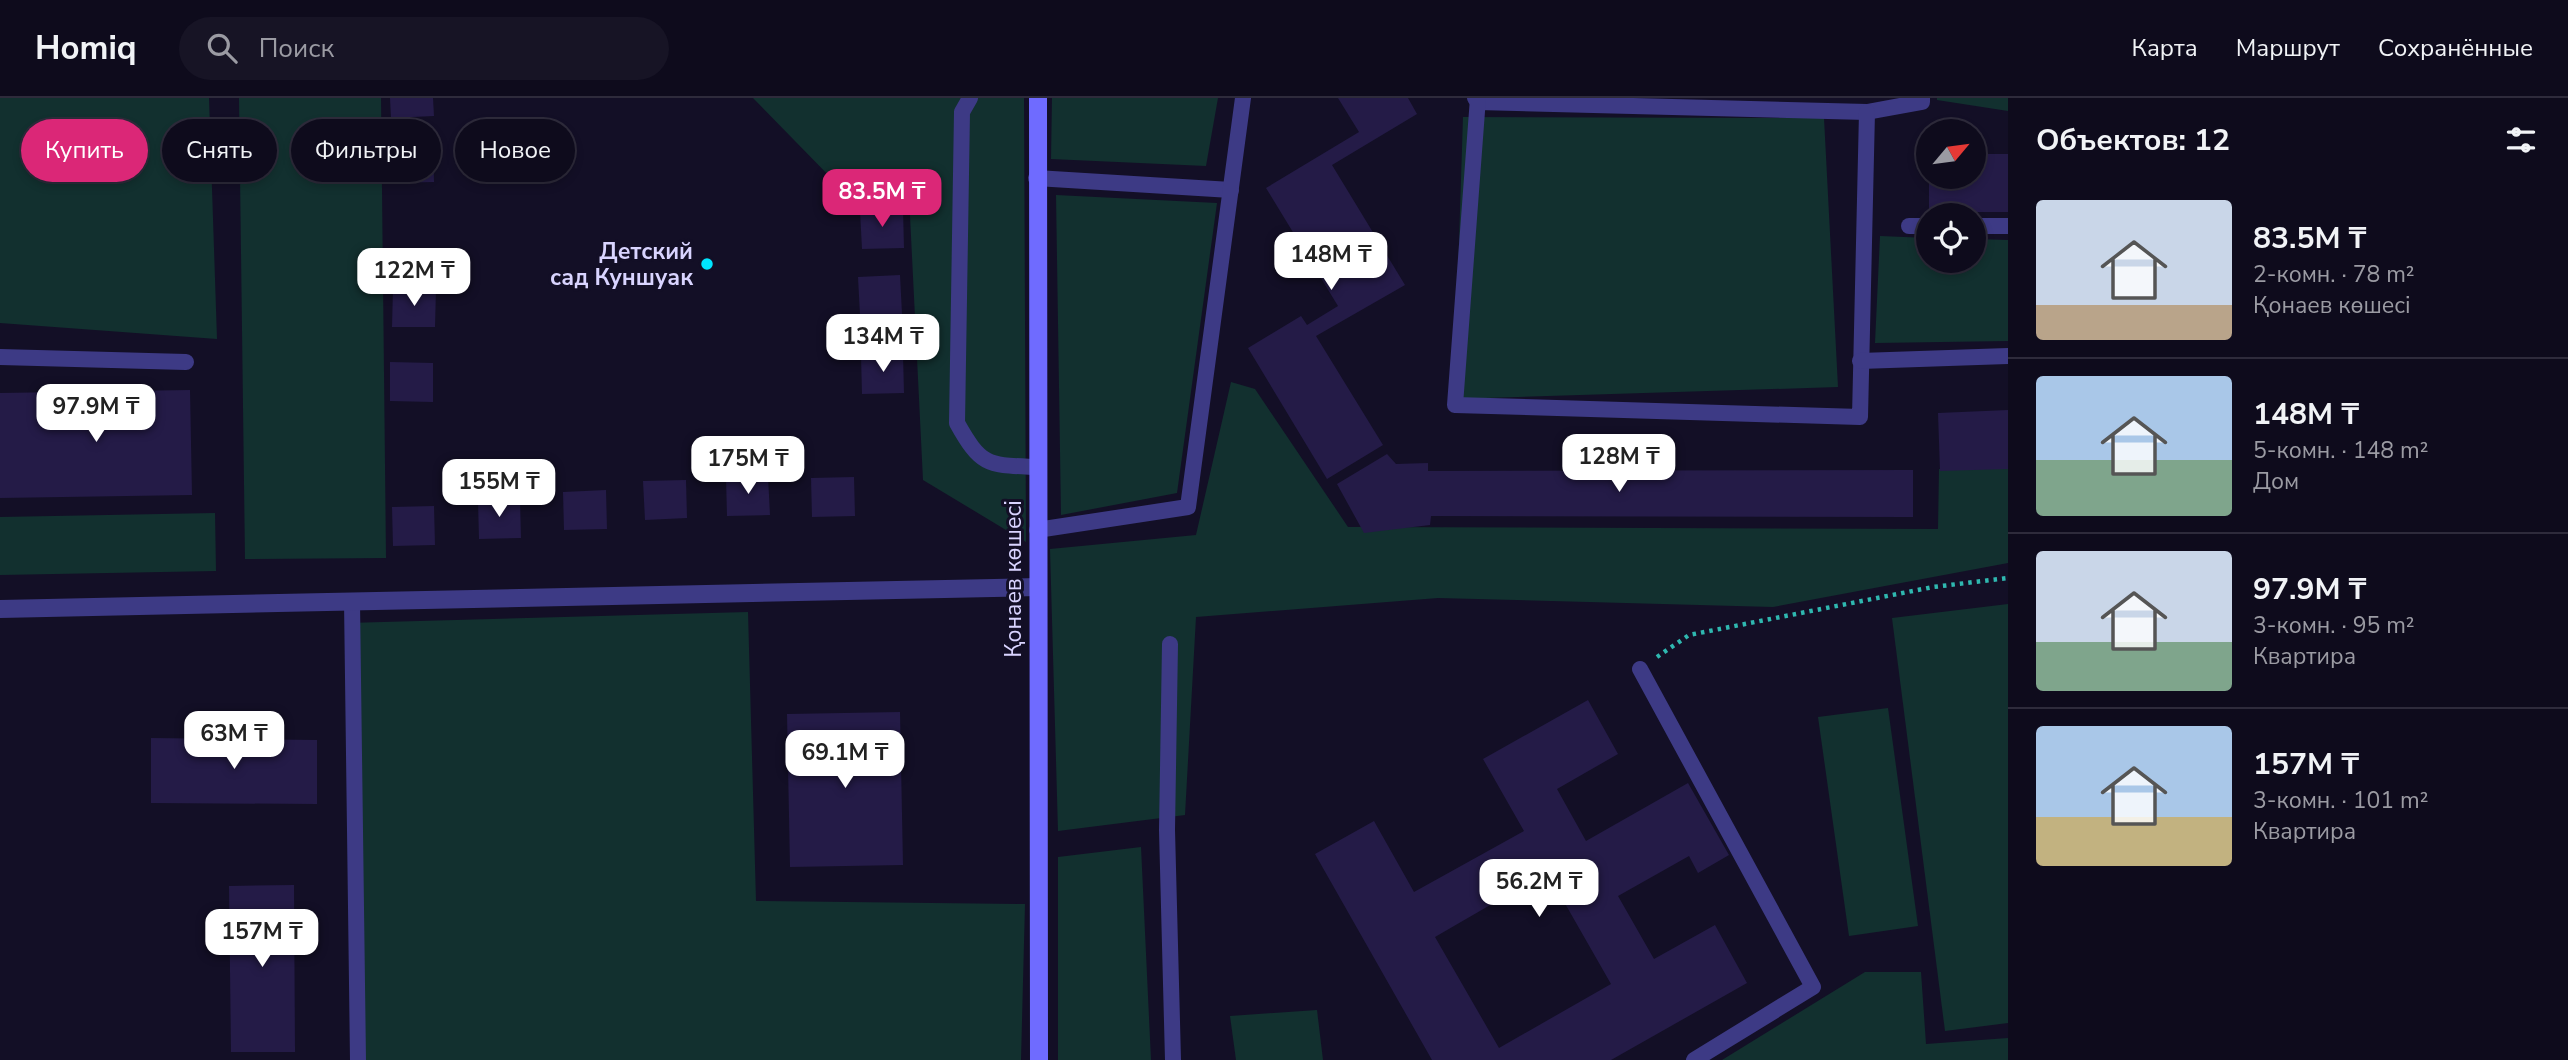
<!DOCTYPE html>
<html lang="ru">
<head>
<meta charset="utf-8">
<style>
	:root { --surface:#0e0b1c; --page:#171425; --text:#f1f3f6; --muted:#9b9ba3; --line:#2e2b3b; --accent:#db2777 }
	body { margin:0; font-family:"Nunito Sans",sans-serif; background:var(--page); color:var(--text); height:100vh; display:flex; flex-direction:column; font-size:26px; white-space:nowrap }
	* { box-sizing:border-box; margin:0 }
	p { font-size:23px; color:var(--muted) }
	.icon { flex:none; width:38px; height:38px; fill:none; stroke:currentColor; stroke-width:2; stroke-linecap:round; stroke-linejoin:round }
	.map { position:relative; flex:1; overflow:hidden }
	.drawer { display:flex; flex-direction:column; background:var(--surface); width:560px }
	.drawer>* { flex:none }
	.guide { position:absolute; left:21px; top:21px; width:665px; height:63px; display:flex; gap:14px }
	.needle { width:46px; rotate:61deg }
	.controls { position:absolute; left:1916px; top:21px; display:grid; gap:14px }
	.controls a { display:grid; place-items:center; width:70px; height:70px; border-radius:50%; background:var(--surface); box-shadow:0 4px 10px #0003,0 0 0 2px var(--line); font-size:35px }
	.price { position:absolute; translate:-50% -60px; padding:0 16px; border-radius:14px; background:#fff; color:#222; font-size:23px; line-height:46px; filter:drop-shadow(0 2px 4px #0008) }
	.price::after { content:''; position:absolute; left:50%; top:42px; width:21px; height:16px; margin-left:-10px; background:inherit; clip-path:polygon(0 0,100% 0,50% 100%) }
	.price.on { background:var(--accent); color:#fff }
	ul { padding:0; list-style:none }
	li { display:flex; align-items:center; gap:21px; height:175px; padding:0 28px }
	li+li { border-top:2px solid var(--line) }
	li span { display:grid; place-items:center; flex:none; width:196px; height:140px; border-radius:7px; color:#555 }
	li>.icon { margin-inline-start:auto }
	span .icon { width:84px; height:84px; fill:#fffc; stroke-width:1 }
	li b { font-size:30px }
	h2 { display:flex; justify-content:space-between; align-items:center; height:84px; padding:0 28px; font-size:30px }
	.pill { padding:0 24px; border-radius:32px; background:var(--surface); box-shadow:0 4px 10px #0003,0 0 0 2px var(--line); font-size:24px; line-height:63px }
	.pill.on { background:var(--accent); color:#fff }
	header { display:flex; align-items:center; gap:42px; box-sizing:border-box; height:98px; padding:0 35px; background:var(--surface); border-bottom:2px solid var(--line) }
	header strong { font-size:33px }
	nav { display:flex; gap:38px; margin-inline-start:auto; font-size:24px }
	.search { width:490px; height:63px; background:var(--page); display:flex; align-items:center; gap:18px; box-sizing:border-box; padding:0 24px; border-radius:38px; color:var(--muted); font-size:26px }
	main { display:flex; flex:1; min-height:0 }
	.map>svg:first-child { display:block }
	.green { fill:#12302f }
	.building { fill:#241b47; fill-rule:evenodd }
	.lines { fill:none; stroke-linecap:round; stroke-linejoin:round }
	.path { stroke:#2fb8b0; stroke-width:4.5; stroke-dasharray:3.5 5; stroke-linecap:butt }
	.lane { stroke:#3d3a85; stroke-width:16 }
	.street { stroke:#3d3a85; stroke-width:18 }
	.secondary { stroke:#6f6bff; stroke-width:18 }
	.poi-dot { fill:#00e5ff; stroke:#130f26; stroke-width:2.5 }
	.labels { text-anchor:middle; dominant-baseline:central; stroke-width:6; stroke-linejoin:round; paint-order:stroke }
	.poi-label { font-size:23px; font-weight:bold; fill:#d9d4ff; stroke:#130f26; text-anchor:end }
	.street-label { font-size:23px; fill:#d9d4ff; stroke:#130f26 }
</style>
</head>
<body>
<header>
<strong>Homiq</strong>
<div class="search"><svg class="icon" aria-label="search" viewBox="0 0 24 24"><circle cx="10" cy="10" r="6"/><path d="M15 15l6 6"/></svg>Поиск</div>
<nav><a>Карта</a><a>Маршрут</a><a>Сохранённые</a></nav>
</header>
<main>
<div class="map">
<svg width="2008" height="962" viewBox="0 0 2008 962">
	<rect width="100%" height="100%" fill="#130f26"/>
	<!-- green -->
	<g class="green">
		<polygon points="0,0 209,0 217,241 0,225"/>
		<polygon points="239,0 381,0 386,460 245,461"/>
		<polygon points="753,0 1024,0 1026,444 923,382 908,77 837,86"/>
		<polygon points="1052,0 1218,0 1206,68 1051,61"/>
		<polygon points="1937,0 2008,0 2008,13 1937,2"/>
		<polygon points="1463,19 1824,20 1838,289 1454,301"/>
		<polygon points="1056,97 1217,105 1177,395 1061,417"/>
		<polygon points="1880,138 1928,140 1928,163 1974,163 1974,141 2008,142 2008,243 1875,245"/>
		<polygon points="1231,284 1255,291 1348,429 1938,431 1939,371 2008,368 2008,465 1773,509 1438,500 1196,519 1185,717 1058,733 1050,451 1196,437"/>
		<polygon points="215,415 216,473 0,477 0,419"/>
		<polygon points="2008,506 2008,925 1945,933 1892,520"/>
		<polygon points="748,514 756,803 1025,806 1021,962 350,962 360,549 347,525"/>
		<polygon points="1888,610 1918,828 1849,838 1818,619"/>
		<polygon points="1141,749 1151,962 1058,962 1058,759"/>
		<polygon points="1865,874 1921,874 1926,946 2008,940 2008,962 1722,962"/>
		<polygon points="1317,912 1323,962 1236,962 1230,918"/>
	</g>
	<!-- building -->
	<g class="building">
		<polygon points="390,0 433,0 434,18 391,20"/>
		<polygon points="1338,0 1408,0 1417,16 1332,67 1405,187 1316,238 1383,347 1327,381 1248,250 1301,218 1307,227 1338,208 1266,90 1359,34"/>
		<polygon points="433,45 434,84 392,85 391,46"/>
		<polygon points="1974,56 2008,56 2008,114 1929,114 1929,79 1974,79"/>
		<polygon points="903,111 904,150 862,151 860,113"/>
		<polygon points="900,177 902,216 860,217 858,179"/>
		<polygon points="393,190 436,191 435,229 392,229"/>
		<polygon points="903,256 904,295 862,296 861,258"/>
		<polygon points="390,264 433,265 433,304 390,303"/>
		<polygon points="190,292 192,397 0,400 0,295"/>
		<polygon points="2008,312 2008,371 1940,373 1938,315"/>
		<polygon points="1387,356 1396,366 1428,365 1428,373 1913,372 1913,419 1431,418 1430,427 1364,435 1337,386"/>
		<polygon points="768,378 770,417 727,418 726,379"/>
		<polygon points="854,379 855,418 812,419 811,380"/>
		<polygon points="686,382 687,420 645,422 643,383"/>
		<polygon points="606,392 607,431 564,432 563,394"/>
		<polygon points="520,402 521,440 479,441 478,403"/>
		<polygon points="434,408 435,447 393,448 392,409"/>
		<path d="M 1588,602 L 1618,656 L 1557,691 L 1586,743 L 1688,685 L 1729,757 L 1698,775 L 1689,758 L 1618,798 L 1654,861 L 1715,827 L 1747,885 L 1611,962 L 1432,962 L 1315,756 L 1374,723 L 1414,794 L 1524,733 L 1483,661 ZM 1547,774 L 1611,886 L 1499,950 L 1435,839 Z"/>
		<polygon points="900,614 903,767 790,769 787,616"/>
		<polygon points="151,640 317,642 317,706 151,705"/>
		<polygon points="294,787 295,954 231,954 229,788"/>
	</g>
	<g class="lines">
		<!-- path -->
		<polyline class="path" points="1657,559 1689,537 1933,489 2008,480"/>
		<!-- lane -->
		<g class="lane">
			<path d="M 970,0 L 962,14 L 957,325 C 982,370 989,367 1038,369"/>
			<polyline points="1475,0 1478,4 1867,14 1922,4 1922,0"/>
			<polyline points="1478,0 1455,307 1860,319 1867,14"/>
			<polyline points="1036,80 1231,92"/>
			<polyline points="1909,128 1928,128"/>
			<polyline points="1974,128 2008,128"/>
			<polyline points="0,259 186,264"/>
			<polyline points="1860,263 2008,258"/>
			<polyline points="1037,432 1188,409 1243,0"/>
			<polyline points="352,503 358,962"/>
			<polyline points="1170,546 1167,732 1173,962"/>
			<polyline points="1640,571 1813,889 1694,962"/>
		</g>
		<!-- street -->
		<polyline class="street" points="0,511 1038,489"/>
		<!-- secondary -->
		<polyline class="secondary" points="1038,0 1039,962"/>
	</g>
	<!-- markers -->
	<circle class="poi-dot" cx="707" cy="166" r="7"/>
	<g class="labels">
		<!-- poi labels -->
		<g class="poi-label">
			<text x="693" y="153">Детский<tspan x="693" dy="26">сад Куншуак</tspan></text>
		</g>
		<!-- street labels -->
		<g class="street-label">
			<text transform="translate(1013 481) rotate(-90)">Қонаев көшесі</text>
		</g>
	</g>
</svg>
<div class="controls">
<a><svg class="needle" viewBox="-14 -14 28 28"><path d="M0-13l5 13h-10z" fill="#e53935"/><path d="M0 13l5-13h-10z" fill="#9b9ba3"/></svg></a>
<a><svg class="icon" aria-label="locate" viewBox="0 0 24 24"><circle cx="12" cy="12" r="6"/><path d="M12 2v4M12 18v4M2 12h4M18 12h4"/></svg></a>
</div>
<b class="price on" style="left:882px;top:131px">83.5M ₸</b>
<b class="price" style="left:1331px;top:194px">148M ₸</b>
<b class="price" style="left:414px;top:210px">122M ₸</b>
<b class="price" style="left:883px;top:276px">134M ₸</b>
<b class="price" style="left:96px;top:346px">97.9M ₸</b>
<b class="price" style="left:1619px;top:396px">128M ₸</b>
<b class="price" style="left:748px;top:398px">175M ₸</b>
<b class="price" style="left:499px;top:421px">155M ₸</b>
<b class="price" style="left:234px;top:673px">63M ₸</b>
<b class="price" style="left:845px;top:692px">69.1M ₸</b>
<b class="price" style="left:1539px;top:821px">56.2M ₸</b>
<b class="price" style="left:262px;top:871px">157M ₸</b>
<div class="guide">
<a class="pill on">Купить</a>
<a class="pill">Снять</a>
<a class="pill">Фильтры</a>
<a class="pill">Новое</a>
</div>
</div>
<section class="drawer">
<h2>Объектов: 12<svg class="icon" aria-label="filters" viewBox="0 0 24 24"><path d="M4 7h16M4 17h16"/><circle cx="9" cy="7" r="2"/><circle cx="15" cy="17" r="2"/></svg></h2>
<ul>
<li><span style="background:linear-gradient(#c9d6e8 75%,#b9a48a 0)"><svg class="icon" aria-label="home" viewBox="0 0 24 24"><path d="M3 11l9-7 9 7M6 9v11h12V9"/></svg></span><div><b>83.5M ₸</b><p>2-комн. · 78 m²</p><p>Қонаев көшесі</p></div></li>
<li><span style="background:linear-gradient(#a9c7e8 60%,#7fa58c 0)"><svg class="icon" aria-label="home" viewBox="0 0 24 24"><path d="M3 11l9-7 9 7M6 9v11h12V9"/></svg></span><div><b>148M ₸</b><p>5-комн. · 148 m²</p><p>Дом</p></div></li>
<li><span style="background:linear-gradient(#c9d6e8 65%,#7fa58c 0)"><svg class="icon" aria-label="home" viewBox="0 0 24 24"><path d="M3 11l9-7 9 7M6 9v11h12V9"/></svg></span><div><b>97.9M ₸</b><p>3-комн. · 95 m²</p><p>Квартира</p></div></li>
<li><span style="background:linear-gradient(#a9c7e8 65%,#c2b280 0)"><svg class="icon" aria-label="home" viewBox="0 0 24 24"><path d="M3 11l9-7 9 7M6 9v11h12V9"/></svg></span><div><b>157M ₸</b><p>3-комн. · 101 m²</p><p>Квартира</p></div></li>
</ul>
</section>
</main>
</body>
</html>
